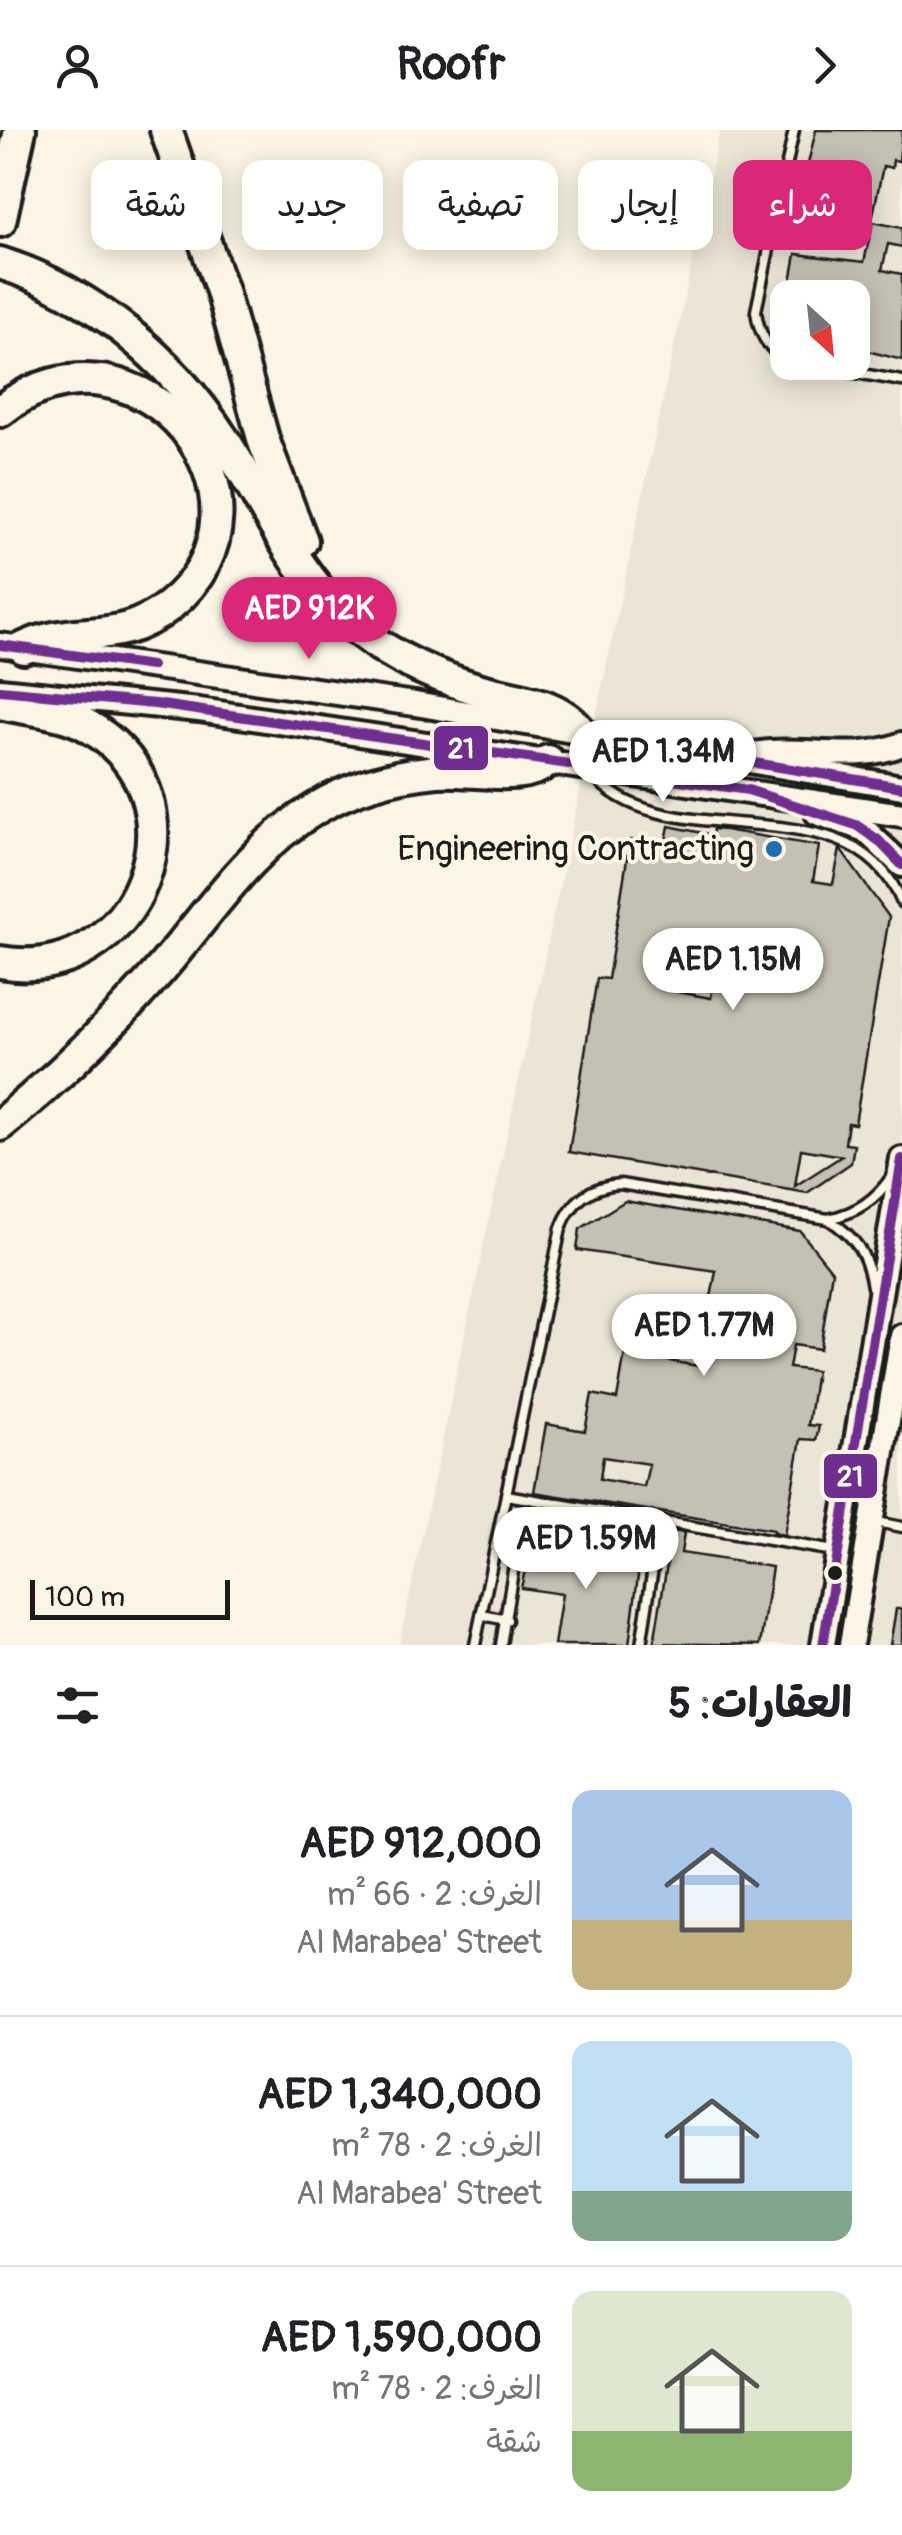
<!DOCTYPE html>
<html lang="ar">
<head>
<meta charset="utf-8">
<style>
	:root { --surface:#fff; --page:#f6f6f6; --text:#202124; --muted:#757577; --line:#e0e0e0; --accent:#db2777 }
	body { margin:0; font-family:Pangolin,"Playpen Sans Arabic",sans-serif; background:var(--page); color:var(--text); direction:rtl; height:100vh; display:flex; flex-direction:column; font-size:38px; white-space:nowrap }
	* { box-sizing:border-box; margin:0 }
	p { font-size:32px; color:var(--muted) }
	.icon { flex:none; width:55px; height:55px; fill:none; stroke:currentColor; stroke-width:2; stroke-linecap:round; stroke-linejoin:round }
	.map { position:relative; height:1515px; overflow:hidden; direction:ltr }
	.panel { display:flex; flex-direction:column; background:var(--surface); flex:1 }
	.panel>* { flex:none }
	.hud { position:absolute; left:30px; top:30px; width:842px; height:90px; direction:rtl; display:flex; gap:20px }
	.needle { width:65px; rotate:153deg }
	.fabs { position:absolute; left:770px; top:150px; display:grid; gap:20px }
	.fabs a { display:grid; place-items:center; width:100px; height:100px; border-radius:20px; background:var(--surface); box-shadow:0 5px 25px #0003; font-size:50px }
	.scale { position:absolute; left:30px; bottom:25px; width:200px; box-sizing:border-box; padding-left:10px; border:5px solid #1c1c1c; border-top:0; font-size:28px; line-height:35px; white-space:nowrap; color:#1c1c1c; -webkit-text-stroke:8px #fcf5e5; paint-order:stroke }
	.price { position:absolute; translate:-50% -85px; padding:0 22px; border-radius:35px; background:#fff; color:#222; font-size:32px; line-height:65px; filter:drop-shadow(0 2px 5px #0008) }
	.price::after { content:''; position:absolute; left:50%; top:60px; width:30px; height:22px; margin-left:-15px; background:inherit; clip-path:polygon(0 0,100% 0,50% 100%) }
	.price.active { background:var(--accent); color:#fff }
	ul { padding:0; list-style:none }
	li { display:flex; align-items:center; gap:30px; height:250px; padding:0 50px }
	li+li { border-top:2px solid var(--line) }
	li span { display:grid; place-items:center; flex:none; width:280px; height:200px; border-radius:20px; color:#555 }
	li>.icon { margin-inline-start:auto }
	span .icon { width:120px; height:120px; fill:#fffc; stroke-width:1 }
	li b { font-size:42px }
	h2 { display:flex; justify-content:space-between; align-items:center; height:120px; padding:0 50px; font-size:42px }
	.tag { padding:0 35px; border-radius:20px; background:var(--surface); box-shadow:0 5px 25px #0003; font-size:35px; line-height:90px }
	.tag.active { background:var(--accent); color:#fff }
	header { display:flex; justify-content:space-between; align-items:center; height:130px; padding:0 50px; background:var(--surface); font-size:45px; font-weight:700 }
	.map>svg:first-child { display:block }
	.built { fill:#ebe5d6; fill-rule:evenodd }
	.building { fill:#c4c0b3; stroke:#1c1c1c; stroke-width:2.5; fill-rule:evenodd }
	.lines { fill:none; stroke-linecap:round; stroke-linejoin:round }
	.lane-casing { stroke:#1c1c1c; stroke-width:15 }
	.secondary-casing { stroke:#1c1c1c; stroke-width:30 }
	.highway-casing { stroke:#1c1c1c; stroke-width:38 }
	.lane { stroke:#fcf5e5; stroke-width:8 }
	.secondary { stroke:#fcf5e5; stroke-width:22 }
	.highway { stroke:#fcf5e5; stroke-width:30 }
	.bus-1-casing { stroke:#fcf5e5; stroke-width:18 }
	.bus-1 { stroke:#6f2e90; stroke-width:10 }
	.poi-dot { fill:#1f6fb2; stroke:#fcf5e5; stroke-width:4 }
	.bus-dot { fill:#1c1c1c; stroke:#fcf5e5; stroke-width:4 }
	.labels { text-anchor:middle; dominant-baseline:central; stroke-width:8; stroke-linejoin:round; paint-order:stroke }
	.poi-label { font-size:35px; fill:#1c1c1c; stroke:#fcf5e5; text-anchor:end }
	.line-badge { stroke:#fcf5e5; stroke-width:4 }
	.badge-label { font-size:28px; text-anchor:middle; font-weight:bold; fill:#fff }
</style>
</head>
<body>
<header><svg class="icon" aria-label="forward" viewBox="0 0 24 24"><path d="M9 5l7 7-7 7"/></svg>Roofr<svg class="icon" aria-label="person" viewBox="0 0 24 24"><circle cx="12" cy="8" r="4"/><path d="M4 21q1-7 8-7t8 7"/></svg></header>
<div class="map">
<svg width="902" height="1515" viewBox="0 0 902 1515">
	<rect width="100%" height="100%" fill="#fcf5e5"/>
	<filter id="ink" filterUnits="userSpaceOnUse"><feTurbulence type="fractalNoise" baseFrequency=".01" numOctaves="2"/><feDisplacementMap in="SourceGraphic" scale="20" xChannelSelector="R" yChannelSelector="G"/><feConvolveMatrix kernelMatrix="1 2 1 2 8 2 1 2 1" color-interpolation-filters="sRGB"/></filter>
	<g filter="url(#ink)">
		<!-- built -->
		<path class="built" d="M 720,0 L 902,0 L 902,1515 L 399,1515 ZM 788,168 L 852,168 L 852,232 L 788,232 Z"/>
		<!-- building -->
		<g class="building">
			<polygon points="816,0 902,0 899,31 893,30 892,38 883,36 870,100 826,93 832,65 802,59"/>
			<polygon points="873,92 902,98 902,117 888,114 882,140 902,144 902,230 852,217 852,168 788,168 796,124 864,132"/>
			<path d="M 669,696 L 712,705 L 713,699 L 725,700 L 819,716 L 813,751 L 833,754 L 840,719 L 889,787 L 855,994 L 848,993 L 845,1014 L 854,1015 L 851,1033 L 807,1063 L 569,1022 L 597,848 L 608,849 L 630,710 L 665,716 ZM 666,827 L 717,835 L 711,868 L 661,859 ZM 801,1019 L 842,1026 L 795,1056 Z"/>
			<path d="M 625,1071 L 800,1101 L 832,1141 L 820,1219 L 793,1215 L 789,1238 L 816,1241 L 808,1295 L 819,1296 L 816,1310 L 801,1309 L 784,1405 L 773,1403 L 773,1400 L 534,1362 L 546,1294 L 585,1301 L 592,1264 L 617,1269 L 625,1223 L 698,1236 L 716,1141 L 577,1120 L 580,1099 ZM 603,1327 L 649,1334 L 644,1357 L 600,1349 Z"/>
			<polygon points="534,1377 684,1403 681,1423 772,1437 760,1515 654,1513 669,1422 651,1419 641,1413 530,1394"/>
			<polygon points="532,1409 640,1430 629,1515 554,1515 562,1464 521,1458"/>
			<polygon points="896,1479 902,1479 902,1515 890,1515"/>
		</g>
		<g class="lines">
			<defs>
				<g id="lane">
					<path d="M 788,231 C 767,219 759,204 756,181 L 794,0"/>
					<polyline points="793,232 902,251"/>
					<path d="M 592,644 C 665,733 853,647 902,773"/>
					<path d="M 828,1089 C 856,1107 867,1124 872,1157"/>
					<polyline points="506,1365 834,1421"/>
					<polyline points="877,1392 902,1397"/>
					<polyline points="482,1485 507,1490"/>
					<path d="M 475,1515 L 561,1098 C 571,1071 591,1056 620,1054 L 828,1089 C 856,1083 876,1070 892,1046"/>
					<polyline points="501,1515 518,1410 526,1402 534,1401 640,1420 651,1429 653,1438 641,1515"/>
				</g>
				<g id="secondary">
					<polyline points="0,515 415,574 902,657"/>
					<polyline points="0,560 199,580 902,685"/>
					<path d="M 753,624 C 803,615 854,634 902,614"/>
					<polyline points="817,683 865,700 902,735"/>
					<polyline points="823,1515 902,1029"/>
					<polyline points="851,1515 902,1206"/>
				</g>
				<g id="highway">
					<polyline points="166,0 222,161 264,312 302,411"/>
					<polyline points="0,91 20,0"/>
					<path d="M 0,133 C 92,162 171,229 223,309 C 264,371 292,440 348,491 C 384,524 428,544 474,558 C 513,570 558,569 583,605"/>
					<path d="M 0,281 C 141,173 297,373 169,476 C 117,518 74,493 24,518"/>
					<path d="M 0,573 C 29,580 62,581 88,596 C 214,669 138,857 0,832"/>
					<path d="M 0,995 C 55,950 106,901 153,848 C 205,790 246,720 315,679 C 351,657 395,645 437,641 C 469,638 523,653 548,631"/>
				</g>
			</defs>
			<!-- lane casing -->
			<use href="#lane" class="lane-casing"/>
			<!-- secondary casing -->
			<use href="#secondary" class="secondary-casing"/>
			<!-- highway casing -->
			<use href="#highway" class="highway-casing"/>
			<!-- lane -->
			<use href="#lane" class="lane"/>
			<!-- secondary -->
			<use href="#secondary" class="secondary"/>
			<!-- highway -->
			<use href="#highway" class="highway"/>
			<defs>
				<g id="bus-1">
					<polyline points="0,515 151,536"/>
					<polyline points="0,560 155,574 748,660 856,695 878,710 902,735"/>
					<polyline points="749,632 902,657"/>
					<polyline points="823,1515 902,1029"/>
				</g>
			</defs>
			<!-- bus-1 casing -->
			<use href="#bus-1" class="bus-1-casing"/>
			<!-- bus-1 -->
			<use href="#bus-1" class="bus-1"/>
		</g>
	</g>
	<!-- markers -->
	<circle class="poi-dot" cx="774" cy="719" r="10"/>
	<circle class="bus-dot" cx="835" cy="1443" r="9"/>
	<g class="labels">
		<!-- poi labels -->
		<g class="poi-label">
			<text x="754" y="719">Engineering Contracting</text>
		</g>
	</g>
	<g class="line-badge">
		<rect x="432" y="594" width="58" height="48" rx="10" fill="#6f2e90"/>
		<rect x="822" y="1322" width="57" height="48" rx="10" fill="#6f2e90"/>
	</g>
	<g class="badge-label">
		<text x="461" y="628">21</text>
		<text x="850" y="1356">21</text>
	</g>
</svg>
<div class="fabs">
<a><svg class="needle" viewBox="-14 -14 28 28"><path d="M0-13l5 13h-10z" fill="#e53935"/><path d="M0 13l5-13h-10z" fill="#757577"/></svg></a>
</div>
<div class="scale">100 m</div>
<b class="price active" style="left:309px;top:532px">AED 912K</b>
<b class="price" style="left:663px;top:675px">AED 1.34M</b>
<b class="price" style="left:733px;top:883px">AED 1.15M</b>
<b class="price" style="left:704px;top:1249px">AED 1.77M</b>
<b class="price" style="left:586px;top:1462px">AED 1.59M</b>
<div class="hud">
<a class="tag active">شراء</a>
<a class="tag">إيجار</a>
<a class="tag">تصفية</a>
<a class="tag">جديد</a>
<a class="tag">شقة</a>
</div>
</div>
<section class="panel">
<h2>العقارات: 5<svg class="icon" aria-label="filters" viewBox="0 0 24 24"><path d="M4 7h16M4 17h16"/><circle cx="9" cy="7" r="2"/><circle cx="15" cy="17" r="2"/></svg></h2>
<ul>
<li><span style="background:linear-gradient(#a9c7e8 65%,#c2b280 0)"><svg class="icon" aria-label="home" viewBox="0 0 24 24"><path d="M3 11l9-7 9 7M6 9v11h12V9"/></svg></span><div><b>AED 912,000</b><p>الغرف: 2 · 66 m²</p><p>Al Marabea' Street</p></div></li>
<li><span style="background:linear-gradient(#bfe0f5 75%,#7fa58c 0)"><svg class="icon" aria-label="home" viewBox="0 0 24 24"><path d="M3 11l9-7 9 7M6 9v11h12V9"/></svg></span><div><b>AED 1,340,000</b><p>الغرف: 2 · 78 m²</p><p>Al Marabea' Street</p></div></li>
<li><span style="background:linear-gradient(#dfe7d0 70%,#8fb573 0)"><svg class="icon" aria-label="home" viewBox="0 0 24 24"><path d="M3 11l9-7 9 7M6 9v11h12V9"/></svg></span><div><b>AED 1,590,000</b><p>الغرف: 2 · 78 m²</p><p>شقة</p></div></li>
</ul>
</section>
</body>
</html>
